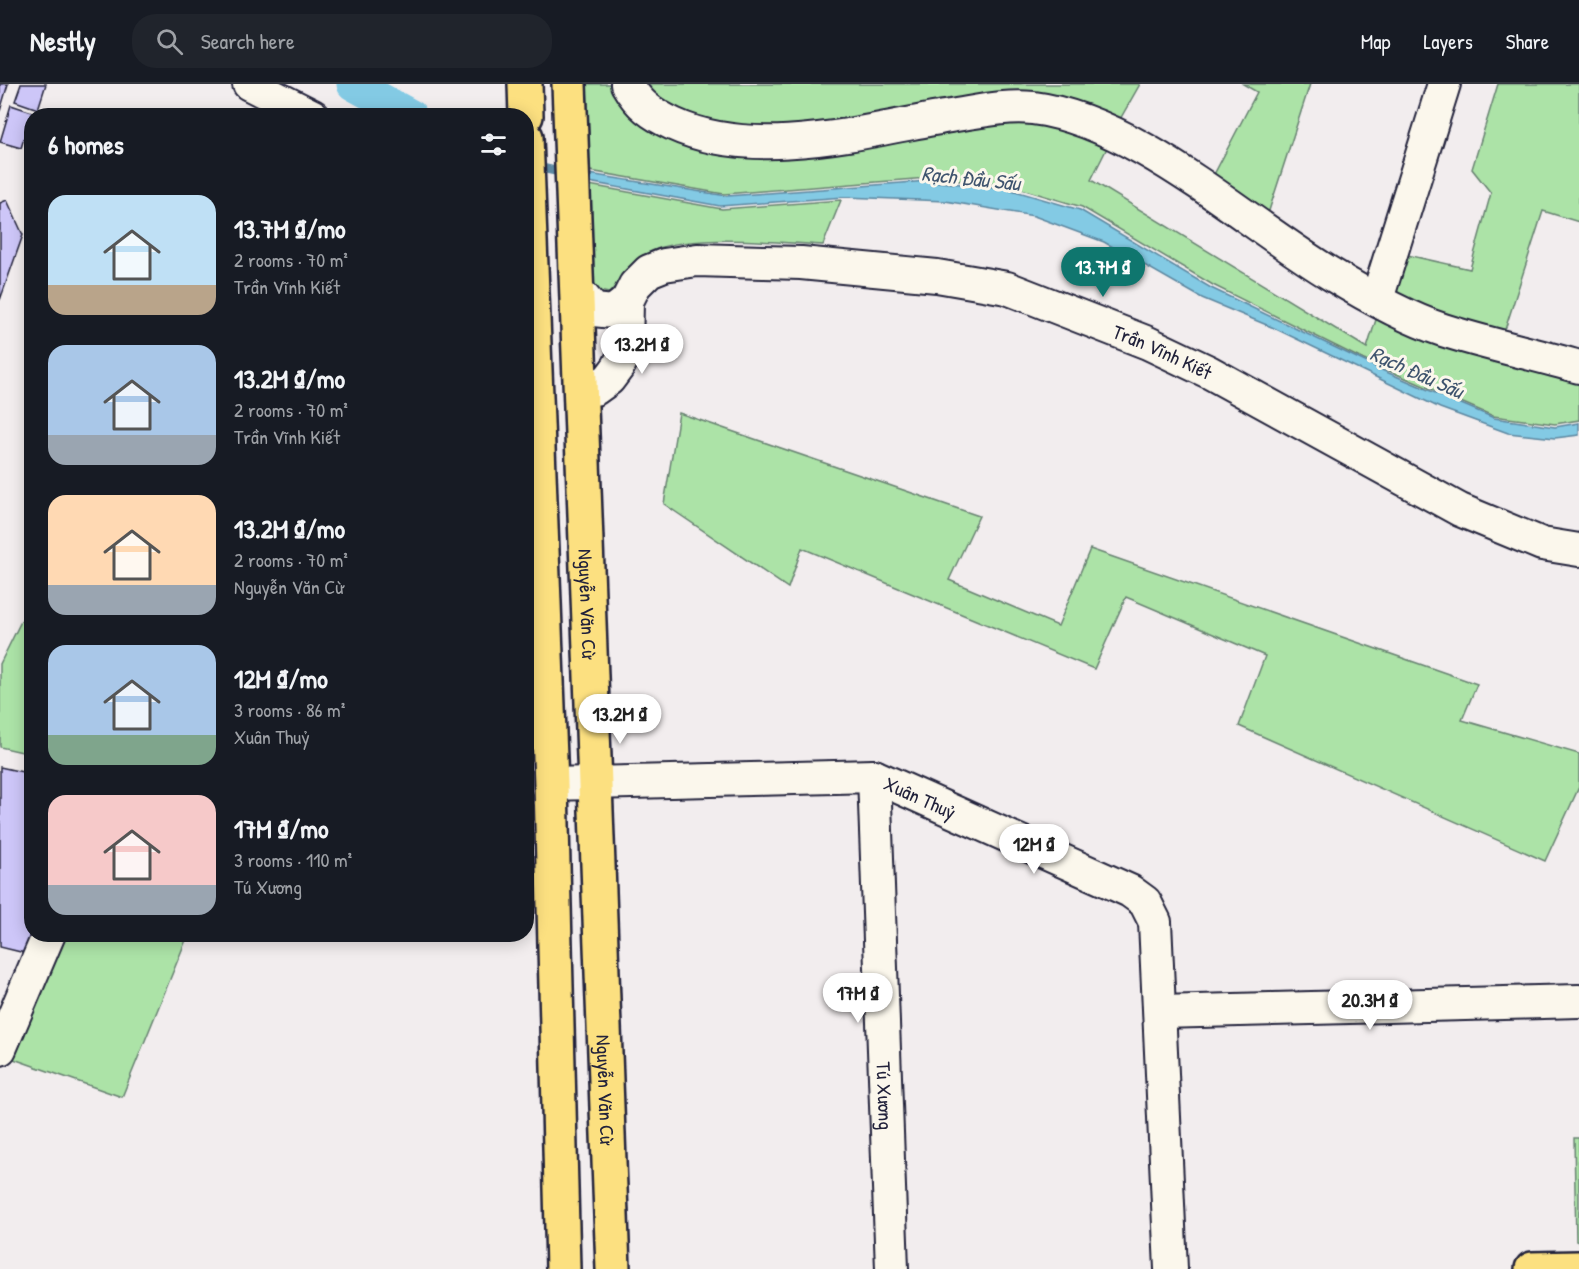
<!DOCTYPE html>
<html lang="en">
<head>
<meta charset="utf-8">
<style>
	:root { --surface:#171b24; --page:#20242c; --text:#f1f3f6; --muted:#9ea1a6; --line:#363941; --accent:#0f766e }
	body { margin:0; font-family:"Patrick Hand",sans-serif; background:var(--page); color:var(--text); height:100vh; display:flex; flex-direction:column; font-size:22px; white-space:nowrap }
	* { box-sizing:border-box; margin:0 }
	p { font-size:20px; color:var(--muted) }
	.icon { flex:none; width:33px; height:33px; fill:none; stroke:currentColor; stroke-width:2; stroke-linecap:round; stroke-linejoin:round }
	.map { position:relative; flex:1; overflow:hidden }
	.details { position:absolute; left:24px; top:24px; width:510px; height:834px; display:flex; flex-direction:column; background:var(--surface); border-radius:24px; box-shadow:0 3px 15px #0003 }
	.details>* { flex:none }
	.price { position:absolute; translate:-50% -51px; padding:0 14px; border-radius:21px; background:#fff; color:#222; font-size:20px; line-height:39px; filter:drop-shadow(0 2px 3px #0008) }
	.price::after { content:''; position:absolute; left:50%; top:36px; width:18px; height:14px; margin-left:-9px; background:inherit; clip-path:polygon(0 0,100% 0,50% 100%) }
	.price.on { background:var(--accent); color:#fff }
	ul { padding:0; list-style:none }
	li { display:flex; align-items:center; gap:18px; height:150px; padding:0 24px }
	li span { display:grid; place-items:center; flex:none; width:168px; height:120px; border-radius:18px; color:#555 }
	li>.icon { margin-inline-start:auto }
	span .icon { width:72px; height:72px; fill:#fffc; stroke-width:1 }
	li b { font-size:26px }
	h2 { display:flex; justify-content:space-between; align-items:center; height:72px; padding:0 24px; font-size:26px }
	header { display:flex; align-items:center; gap:36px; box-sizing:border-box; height:84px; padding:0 30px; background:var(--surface); border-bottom:2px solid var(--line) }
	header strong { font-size:28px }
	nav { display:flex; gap:33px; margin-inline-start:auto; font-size:21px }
	.search { width:420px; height:54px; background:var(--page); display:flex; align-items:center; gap:15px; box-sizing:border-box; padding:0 21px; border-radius:24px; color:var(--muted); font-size:22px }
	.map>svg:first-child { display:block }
	.green { fill:#ace3a7; stroke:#678271; stroke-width:1.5 }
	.water { fill:#83cae4; stroke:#5c87a0; stroke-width:1.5 }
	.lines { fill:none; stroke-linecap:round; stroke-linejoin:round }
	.stream { stroke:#5c87a0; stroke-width:9 }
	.canal { stroke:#83cae4; stroke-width:33 }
	.building { fill:#cdc6f8; stroke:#22223b; stroke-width:1.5 }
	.minor-casing { stroke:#22223b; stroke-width:36 }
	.major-casing { stroke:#22223b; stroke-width:38 }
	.minor { stroke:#fbf7ec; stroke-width:32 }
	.major { stroke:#fce080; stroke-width:33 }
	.labels { text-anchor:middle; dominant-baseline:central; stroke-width:6; stroke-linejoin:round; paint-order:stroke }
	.street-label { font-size:20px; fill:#22223b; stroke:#fbf7ec }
	.water-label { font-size:21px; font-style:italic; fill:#3f546e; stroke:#fbf7ec }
</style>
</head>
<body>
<header>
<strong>Nestly</strong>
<div class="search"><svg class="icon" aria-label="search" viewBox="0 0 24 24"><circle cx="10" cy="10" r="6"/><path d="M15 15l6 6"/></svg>Search here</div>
<nav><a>Map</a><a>Layers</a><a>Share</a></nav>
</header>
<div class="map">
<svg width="1579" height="1185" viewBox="0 0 1579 1185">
	<rect width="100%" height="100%" fill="#f2edee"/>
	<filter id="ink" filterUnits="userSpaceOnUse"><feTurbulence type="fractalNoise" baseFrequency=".0167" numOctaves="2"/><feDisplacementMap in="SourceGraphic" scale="12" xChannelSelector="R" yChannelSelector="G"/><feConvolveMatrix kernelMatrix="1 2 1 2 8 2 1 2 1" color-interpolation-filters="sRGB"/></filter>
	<g filter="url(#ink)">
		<!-- green -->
		<g class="green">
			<polygon points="587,0 618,0 707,62 1003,35 1046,34 1111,56 1091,96 1367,264 1380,223 1579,289 1579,336 1555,340 1493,332 1364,276 1213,201 1082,123 1008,101 928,94 724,110 590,87"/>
			<polygon points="640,0 1140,0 1115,44 1059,18 820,43 733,47 665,24"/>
			<polygon points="1243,0 1310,0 1265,139 1208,102 1257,8"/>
			<polygon points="1498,0 1579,0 1579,138 1543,127 1502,255 1385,212 1398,169 1470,185 1491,109 1472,85"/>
			<path d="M 589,101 L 722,125 L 841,116 L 823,161 C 782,159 681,148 648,169 C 633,178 621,197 609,209 L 599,207 L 592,198 Z"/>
			<polygon points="679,329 979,432 949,496 1058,542 1090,465 1477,600 1462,636 1579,670 1579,703 1545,777 1239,642 1265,572 1126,513 1094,585 802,464 788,504 664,420"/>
			<polygon points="31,517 32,670 31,670 0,663 0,580"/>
			<polygon points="57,851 188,851 122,1013 8,973"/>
			<polygon points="1574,1054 1579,1054 1579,1157 1576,1157"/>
		</g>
		<!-- water -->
		<polygon class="water" points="589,90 727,112 928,97 1005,104 1080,126 1211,204 1384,287 1494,334 1555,343 1579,339 1579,351 1555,354 1508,349 1440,324 1274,244 1202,214 1104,158 1034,132 945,117 845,113 720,122 589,98"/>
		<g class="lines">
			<!-- stream -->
			<polyline class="stream" points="532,82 565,89"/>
			<!-- canal -->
			<polyline class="canal" points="353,0 411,32"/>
		</g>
		<!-- building -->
		<g class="building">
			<polygon points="0,0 8,0 0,27"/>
			<polygon points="21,0 46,0 38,25 15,17"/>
			<polygon points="11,21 32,28 21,64 0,58"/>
			<polygon points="7,116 23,151 0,216 0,119"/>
			<polygon points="0,683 32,690 33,850 25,869 0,863"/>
		</g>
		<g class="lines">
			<defs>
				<g id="minor">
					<polyline points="249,0 313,32"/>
					<path d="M 627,0 C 639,21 652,30 673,40 C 755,78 864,47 950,32 C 977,28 1005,21 1033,24 C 1136,37 1243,137 1331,190 C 1362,209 1409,235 1443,246 C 1487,260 1534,270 1579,283"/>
					<polyline points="578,207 594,226 613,228 627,217"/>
					<polyline points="1377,215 1444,0"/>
					<path id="s1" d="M 582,305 L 595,305 L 609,295 L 618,283 L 626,267 L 627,217 L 635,201 L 649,187 L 664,181 L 697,176 L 801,179 L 937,192 L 1007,204 L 1148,259 L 1209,288 L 1460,426 L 1542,460 L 1579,466"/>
					<path id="s2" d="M 874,692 L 892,1185"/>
					<path id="s3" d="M 551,700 L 874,692 L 1130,807 L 1145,818 L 1155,838 L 1171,1185"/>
					<polyline points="1160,928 1579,917"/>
					<polyline points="0,965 49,850"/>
				</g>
				<g id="major">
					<polyline points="525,0 526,32"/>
					<path id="s4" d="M 569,0 L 613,1185"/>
					<polyline points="526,53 551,700 563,1185"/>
					<polyline points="1532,1185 1579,1184"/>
				</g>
			</defs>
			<!-- minor casing -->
			<use href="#minor" class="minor-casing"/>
			<!-- major casing -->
			<use href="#major" class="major-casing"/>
			<!-- minor -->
			<use href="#minor" class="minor"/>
			<!-- major -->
			<use href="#major" class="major"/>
		</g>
	</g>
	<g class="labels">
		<!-- street labels -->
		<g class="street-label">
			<text stroke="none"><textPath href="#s1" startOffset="680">Trần Vĩnh Kiết</textPath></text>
			<text stroke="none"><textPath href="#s4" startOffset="520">Nguyễn Văn Cừ</textPath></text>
			<text stroke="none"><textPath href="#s3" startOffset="374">Xuân Thuỷ</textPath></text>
			<text stroke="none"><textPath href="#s4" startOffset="1006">Nguyễn Văn Cừ</textPath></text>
			<text stroke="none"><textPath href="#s2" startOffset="320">Tú Xương</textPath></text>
		</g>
		<!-- water labels -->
		<g class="water-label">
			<text transform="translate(971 94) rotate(6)">Rạch Đầu Sấu</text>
			<text transform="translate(1417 288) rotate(24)">Rạch Đầu Sấu</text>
		</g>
	</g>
</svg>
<b class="price on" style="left:1103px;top:214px">13.7M ₫</b>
<b class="price" style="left:642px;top:291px">13.2M ₫</b>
<b class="price" style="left:620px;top:661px">13.2M ₫</b>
<b class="price" style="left:1034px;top:791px">12M ₫</b>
<b class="price" style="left:858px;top:940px">17M ₫</b>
<b class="price" style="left:1370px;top:947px">20.3M ₫</b>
<section class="details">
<h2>6 homes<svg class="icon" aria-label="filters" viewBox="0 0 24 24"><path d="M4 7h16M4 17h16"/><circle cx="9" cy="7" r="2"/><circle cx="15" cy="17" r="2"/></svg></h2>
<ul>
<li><span style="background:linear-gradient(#bfe0f5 75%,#b9a48a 0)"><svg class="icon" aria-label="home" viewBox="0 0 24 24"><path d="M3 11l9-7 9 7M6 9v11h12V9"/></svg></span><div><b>13.7M ₫/mo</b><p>2 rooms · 70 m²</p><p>Trần Vĩnh Kiết</p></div></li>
<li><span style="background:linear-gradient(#a9c7e8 75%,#9aa5b1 0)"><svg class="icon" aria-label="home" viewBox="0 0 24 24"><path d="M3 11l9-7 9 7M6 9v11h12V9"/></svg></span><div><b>13.2M ₫/mo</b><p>2 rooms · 70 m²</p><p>Trần Vĩnh Kiết</p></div></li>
<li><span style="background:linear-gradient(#ffd9b3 75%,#9aa5b1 0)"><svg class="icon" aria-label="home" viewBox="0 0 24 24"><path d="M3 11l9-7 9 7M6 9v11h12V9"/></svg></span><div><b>13.2M ₫/mo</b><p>2 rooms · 70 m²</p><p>Nguyễn Văn Cừ</p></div></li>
<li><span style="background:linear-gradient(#a9c7e8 75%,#7fa58c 0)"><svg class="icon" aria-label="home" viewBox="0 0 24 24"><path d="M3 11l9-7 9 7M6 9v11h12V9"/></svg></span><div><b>12M ₫/mo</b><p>3 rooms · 86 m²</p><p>Xuân Thuỷ</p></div></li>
<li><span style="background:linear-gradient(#f6c9c9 75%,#9aa5b1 0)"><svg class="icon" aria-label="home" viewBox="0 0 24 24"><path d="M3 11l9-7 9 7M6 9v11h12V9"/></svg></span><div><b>17M ₫/mo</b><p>3 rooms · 110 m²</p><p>Tú Xương</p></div></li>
</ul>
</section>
</div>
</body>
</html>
